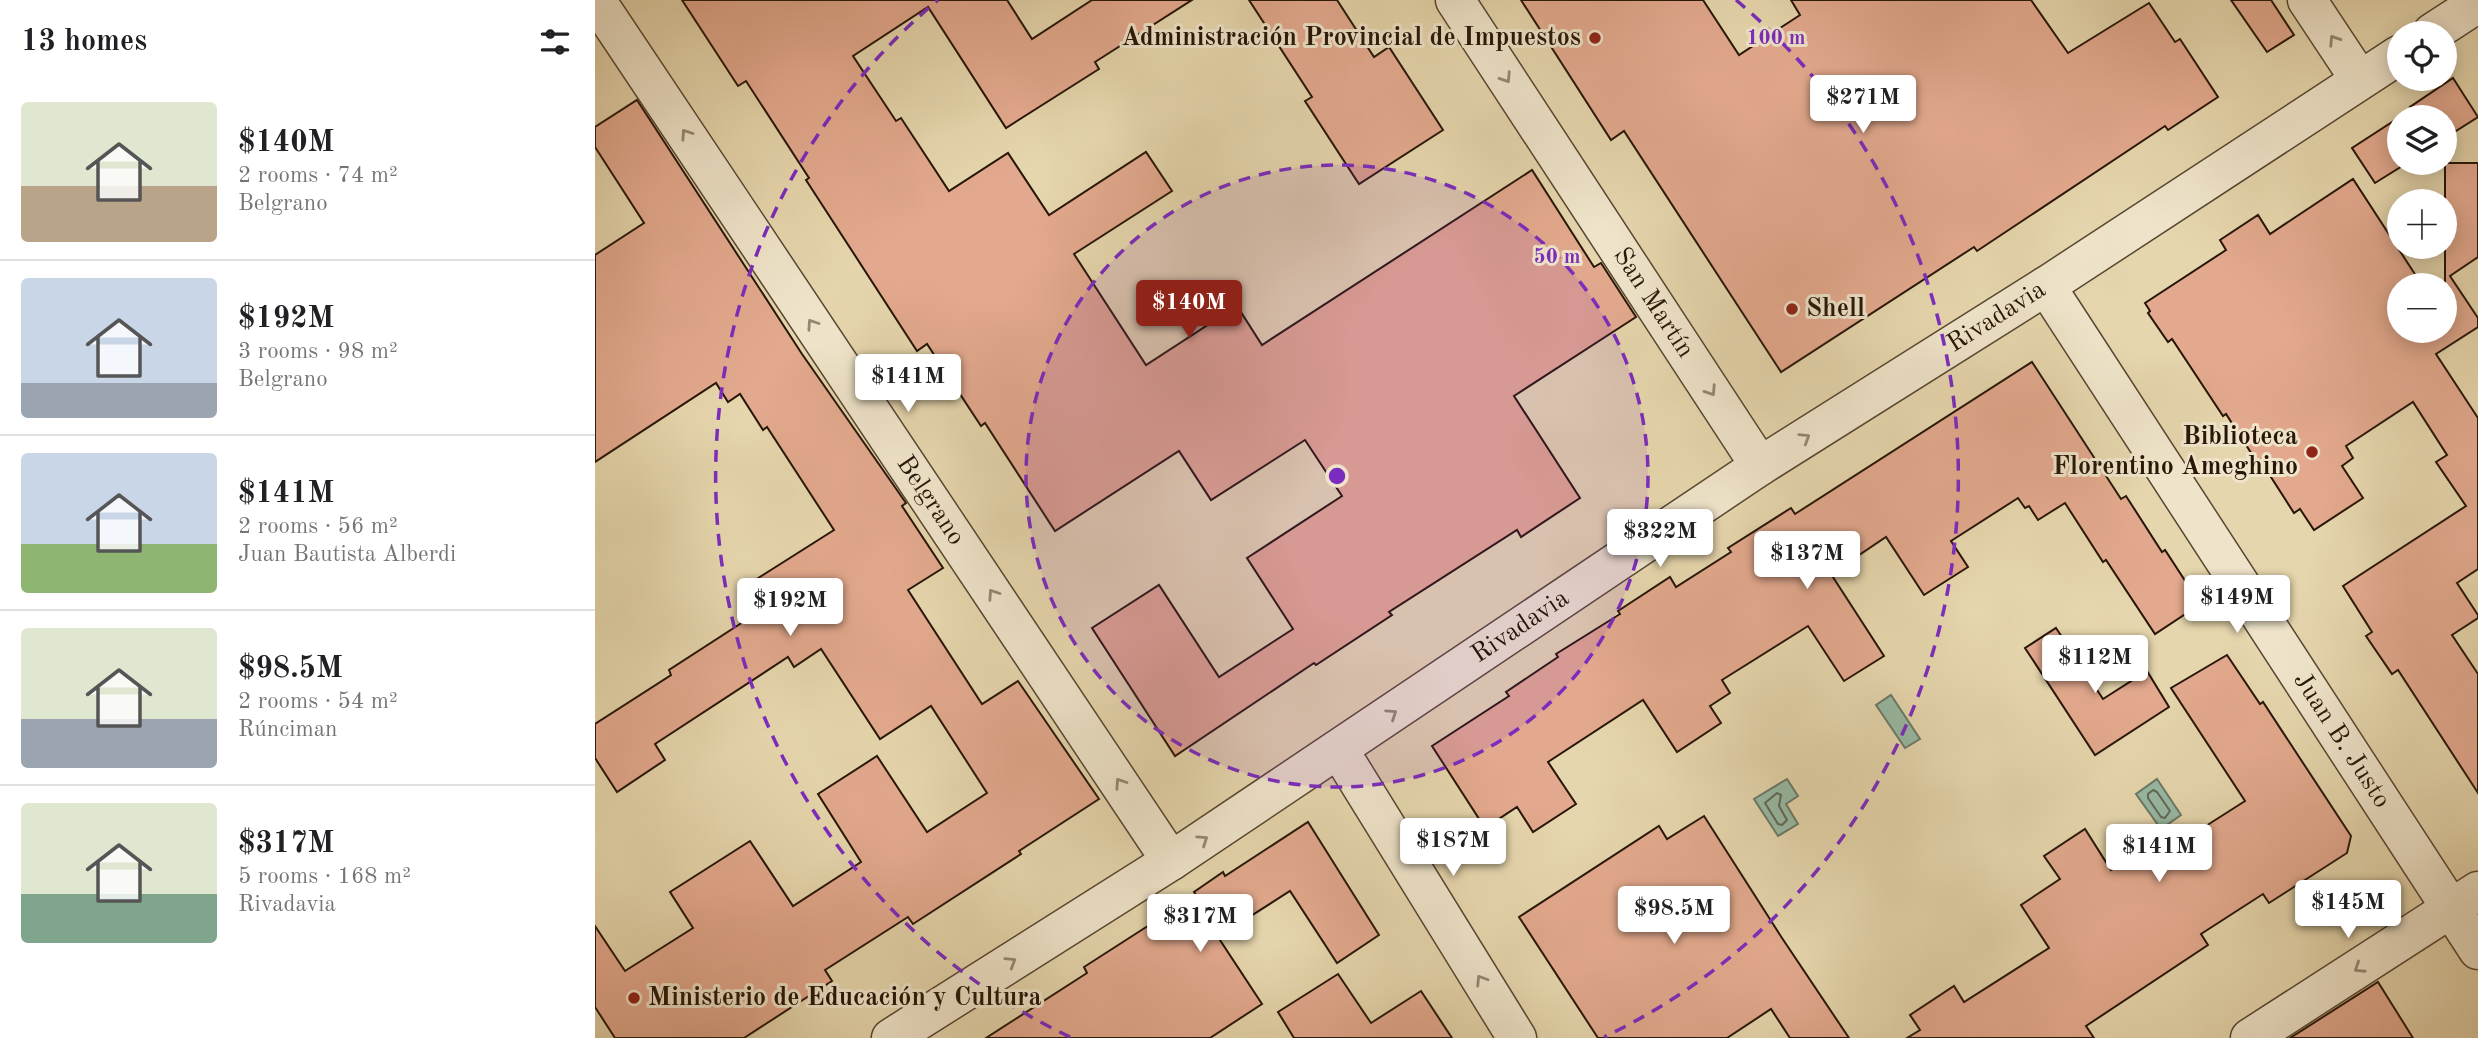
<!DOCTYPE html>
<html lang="en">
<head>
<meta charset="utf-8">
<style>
	:root { --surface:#fff; --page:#f6f6f6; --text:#202124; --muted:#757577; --line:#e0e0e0; --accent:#8f2418 }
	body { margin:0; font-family:"Old Standard TT",serif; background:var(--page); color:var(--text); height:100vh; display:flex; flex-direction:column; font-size:26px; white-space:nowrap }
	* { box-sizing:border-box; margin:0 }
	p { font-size:23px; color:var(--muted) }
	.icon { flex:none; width:38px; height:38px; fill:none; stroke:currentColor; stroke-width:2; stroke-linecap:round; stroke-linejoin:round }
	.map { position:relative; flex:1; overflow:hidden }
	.sheet { display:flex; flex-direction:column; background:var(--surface); width:595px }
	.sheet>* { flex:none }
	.fabs { position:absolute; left:1792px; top:21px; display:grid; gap:14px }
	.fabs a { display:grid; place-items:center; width:70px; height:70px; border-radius:50%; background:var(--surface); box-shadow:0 4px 18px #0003; font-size:35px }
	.price { position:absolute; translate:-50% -60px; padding:0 16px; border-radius:7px; background:#fff; color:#222; font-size:23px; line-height:46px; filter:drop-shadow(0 2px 4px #0008) }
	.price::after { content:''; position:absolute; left:50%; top:42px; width:21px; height:16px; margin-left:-10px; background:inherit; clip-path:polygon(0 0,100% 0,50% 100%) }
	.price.current { background:var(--accent); color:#fff }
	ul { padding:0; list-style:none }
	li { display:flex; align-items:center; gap:21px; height:175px; padding:0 21px }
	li+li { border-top:2px solid var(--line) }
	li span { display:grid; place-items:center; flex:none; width:196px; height:140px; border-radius:7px; color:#555 }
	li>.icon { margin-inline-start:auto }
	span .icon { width:84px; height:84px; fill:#fffc; stroke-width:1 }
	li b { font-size:30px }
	h2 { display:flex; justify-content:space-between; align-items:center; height:84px; padding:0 21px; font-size:30px }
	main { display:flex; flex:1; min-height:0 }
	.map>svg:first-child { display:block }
	.water { fill:#97baa5; stroke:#6a7866; stroke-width:2 }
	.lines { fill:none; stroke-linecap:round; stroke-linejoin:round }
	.shore { stroke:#5f6856; stroke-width:2 }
	.building { fill:#e3a98e; stroke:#271608; stroke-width:2 }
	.minor-casing { stroke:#574631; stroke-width:41 }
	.minor { stroke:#efe4ca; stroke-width:38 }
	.oneway { stroke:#958773 }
	.ring { fill:none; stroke:#7b2cbf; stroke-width:3.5; stroke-dasharray:12 9 }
	.poi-dot { fill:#8f2418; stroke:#efe4ca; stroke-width:2.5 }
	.labels { text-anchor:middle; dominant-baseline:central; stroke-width:6; stroke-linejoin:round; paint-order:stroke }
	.poi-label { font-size:26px; font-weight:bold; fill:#271608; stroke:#efe4ca; text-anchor:end }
	.street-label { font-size:26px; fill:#271608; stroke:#efe4ca }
	.centre { fill:#7b2cbf; stroke:#efe4ca; stroke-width:3.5 }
	.ring-label { font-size:21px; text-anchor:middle; font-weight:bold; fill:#7b2cbf; stroke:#efe4ca; stroke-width:6; stroke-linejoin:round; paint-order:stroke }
</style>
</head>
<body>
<main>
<section class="sheet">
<h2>13 homes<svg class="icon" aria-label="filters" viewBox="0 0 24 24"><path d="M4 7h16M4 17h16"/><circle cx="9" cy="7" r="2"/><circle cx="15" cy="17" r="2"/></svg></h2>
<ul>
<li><span style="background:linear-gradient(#dfe7d0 60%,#b9a48a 0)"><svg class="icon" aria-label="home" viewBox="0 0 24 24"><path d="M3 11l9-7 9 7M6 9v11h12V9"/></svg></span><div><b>$140M</b><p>2 rooms · 74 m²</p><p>Belgrano</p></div></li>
<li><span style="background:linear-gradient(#c9d6e8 75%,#9aa5b1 0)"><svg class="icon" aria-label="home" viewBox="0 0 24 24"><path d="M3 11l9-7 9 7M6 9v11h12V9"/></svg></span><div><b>$192M</b><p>3 rooms · 98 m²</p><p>Belgrano</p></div></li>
<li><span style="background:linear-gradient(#c9d6e8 65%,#8fb573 0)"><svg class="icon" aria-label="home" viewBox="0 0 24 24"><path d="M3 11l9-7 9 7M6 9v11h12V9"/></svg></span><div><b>$141M</b><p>2 rooms · 56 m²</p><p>Juan Bautista Alberdi</p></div></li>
<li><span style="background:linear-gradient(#dfe7d0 65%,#9aa5b1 0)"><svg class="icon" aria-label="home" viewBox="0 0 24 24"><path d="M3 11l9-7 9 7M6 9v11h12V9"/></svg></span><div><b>$98.5M</b><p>2 rooms · 54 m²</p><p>Rúnciman</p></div></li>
<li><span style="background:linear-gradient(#dfe7d0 65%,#7fa58c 0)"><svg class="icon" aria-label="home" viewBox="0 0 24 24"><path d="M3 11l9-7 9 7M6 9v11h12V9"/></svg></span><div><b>$317M</b><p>5 rooms · 168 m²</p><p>Rivadavia</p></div></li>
</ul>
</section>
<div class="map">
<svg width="1883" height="1038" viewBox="0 0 1883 1038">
	<rect width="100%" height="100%" fill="#e6d6ad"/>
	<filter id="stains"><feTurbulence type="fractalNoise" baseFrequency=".00286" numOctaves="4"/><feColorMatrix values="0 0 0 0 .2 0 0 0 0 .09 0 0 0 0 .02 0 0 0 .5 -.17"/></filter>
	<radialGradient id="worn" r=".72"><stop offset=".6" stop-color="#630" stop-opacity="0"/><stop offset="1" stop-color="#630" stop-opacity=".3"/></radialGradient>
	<!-- water -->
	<g class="water">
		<polygon points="1296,695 1325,739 1310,748 1281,705"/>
		<polygon points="1192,779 1203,796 1191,804 1203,824 1183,836 1159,799"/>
		<polygon points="1562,779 1586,815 1566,829 1541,794"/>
	</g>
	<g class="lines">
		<!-- shore -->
		<g class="shore">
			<polygon points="1558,790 1562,792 1575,811 1570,818 1566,817 1553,798 1553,794"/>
			<polygon points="1182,793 1186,795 1184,806 1192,820 1187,825 1183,824 1170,803"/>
		</g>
	</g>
	<!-- building -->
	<g class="building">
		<polygon points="87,0 412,0 437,39 497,0 597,0 500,62 504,69 411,128 333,7 258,56 301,121 306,118 354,191 413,153 454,215 551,152 577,191 479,254 551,365 642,306 667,345 937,170 999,267 1006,263 1041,317 919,396 985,498 926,537 922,530 794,612 797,615 721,665 719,663 580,756 497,628 564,585 624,677 698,629 652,558 747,496 710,440 616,500 584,451 460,531 390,423 386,426 332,344 322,351 211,180 214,178 151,81 143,86"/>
		<polygon points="654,0 742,0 779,57 794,47 848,130 764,184 710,101 717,97"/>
		<polygon points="926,0 1108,0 1144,55 1205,15 1196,0 1436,0 1473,53 1554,3 1580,42 1585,39 1623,97 1573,130 1570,126 1382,251 1379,247 1186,372 1029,131 1016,140"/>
		<polygon points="1636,0 1676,0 1699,35 1672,52"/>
		<polygon points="1858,78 1883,117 1850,138 1850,117 1804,117 1804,163 1812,163 1780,183 1757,148 1817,109 1815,107"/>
		<polygon points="42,100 207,354 311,503 307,506 348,568 313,590 387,704 423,681 504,799 424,851 426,854 318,924 313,917 230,970 237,981 149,1038 20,1038 0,1007 0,926 30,971 98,928 75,892 155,841 198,906 266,862 223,794 282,756 332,832 392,793 336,706 285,739 226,649 199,667 193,657 60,744 70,760 22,792 0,758 0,724 76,675 74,670 165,611 149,587 239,530 172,427 168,430 145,394 133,402 121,383 0,462 0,255 49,223 0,147 0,127"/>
		<polygon points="1850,163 1883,163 1883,257 1855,276 1883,318 1883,327 1841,354 1883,418 1883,569 1862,583 1883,615 1883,618 1857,635 1883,674 1883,793 1803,670 1797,674 1771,636 1777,632 1748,586 1871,506 1841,462 1852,455 1818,402 1751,446 1758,458 1747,466 1768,498 1719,530 1705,509 1699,513 1665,460 1662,462 1631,414 1628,416 1577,339 1573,342 1553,313 1555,311 1550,303 1631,250 1625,240 1663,215 1675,234 1758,179 1827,285 1804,285 1804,331 1850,331"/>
		<polygon points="1437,362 1526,499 1531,496 1567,552 1570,550 1600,596 1596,599 1601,607 1560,634 1511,560 1508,562 1470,503 1443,520 1434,506 1430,508 1423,498 1356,541 1373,567 1329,595 1291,537 1236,574 1289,656 1249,681 1213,626 1127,680 1135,693 1115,706 1126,723 1082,752 1048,700 953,762 981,804 938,832 922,807 890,828 837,746 914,696 911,692 963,657 961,654 1025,614 1023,611 1075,577 1081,587 1136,552 1133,548 1196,508 1200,514"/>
		<polygon points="1461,628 1508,699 1552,671 1574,707 1500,755 1430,648"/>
		<polygon points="1632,655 1665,704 1668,702 1756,836 1752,853 1674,903 1668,894 1606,934 1613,945 1491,1026 1499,1038 1312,1038 1325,1030 1315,1015 1359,986 1369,1002 1454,948 1426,905 1465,879 1449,856 1490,829 1516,870 1537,856 1545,868 1650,801 1576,688"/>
		<polygon points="1109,816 1187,938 1254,1038 1195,1038 1176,1009 1132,1038 1003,1038 924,917 1064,826 1072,839"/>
		<polygon points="713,822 784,935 742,963 695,891 623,937 667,1004 615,1038 391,1038 492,973 489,967 601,895 599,892 628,872 630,876"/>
		<polygon points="743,974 776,1023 826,991 857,1038 699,1038 683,1012"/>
		<polygon points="1783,982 1818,1038 1695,1038"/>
	</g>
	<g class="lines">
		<defs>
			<g id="minor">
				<path id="s1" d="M 1,0 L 576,861"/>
				<path id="s2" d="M 860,0 L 1165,466"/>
				<polyline points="1712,0 1765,80"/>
				<polyline points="1837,33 1883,3"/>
				<path id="s3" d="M 1451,286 L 1883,950"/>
				<polyline points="744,750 922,1038"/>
				<path id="s4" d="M 296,1038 L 576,861 L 1165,466 L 1451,286 L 1804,55"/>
				<polyline points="1655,1038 1883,891"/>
			</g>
		</defs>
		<!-- minor casing -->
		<use href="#minor" class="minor-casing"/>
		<!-- minor -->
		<use href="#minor" class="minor"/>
	</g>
	<!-- one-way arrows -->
	<defs><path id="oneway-chevron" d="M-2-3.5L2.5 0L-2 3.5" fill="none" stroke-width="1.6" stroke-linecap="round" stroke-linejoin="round" transform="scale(1.75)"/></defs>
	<g class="oneway">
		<use href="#oneway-chevron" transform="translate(1739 40) rotate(-123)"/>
		<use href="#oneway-chevron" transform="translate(911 78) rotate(57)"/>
		<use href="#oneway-chevron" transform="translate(91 134) rotate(-124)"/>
		<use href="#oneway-chevron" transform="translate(217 324) rotate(-124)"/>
		<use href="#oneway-chevron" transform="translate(1116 391) rotate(57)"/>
		<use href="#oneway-chevron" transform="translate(1210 438) rotate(-32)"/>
		<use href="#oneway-chevron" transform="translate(398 594) rotate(-124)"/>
		<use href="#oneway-chevron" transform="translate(797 714) rotate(-34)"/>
		<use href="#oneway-chevron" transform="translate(525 783) rotate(-124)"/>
		<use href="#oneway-chevron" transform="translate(608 840) rotate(-34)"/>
		<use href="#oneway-chevron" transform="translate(416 962) rotate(-32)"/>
		<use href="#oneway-chevron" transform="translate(1764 968) rotate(147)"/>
		<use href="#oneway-chevron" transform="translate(886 980) rotate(-122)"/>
	</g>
	<!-- distance rings -->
	<circle cx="742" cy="476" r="311" fill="#7b2cbf" fill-opacity=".12"/>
	<g class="ring">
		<circle cx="742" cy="476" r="311"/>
		<path d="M475 1037A621 621 0 0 1 343 0M1141 0A621 621 0 0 1 1009 1037"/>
	</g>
	<!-- markers -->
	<g class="poi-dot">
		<circle cx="1000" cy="38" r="7"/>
		<circle cx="1197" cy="309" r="7"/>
		<circle cx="1717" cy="452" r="7"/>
		<circle cx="39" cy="998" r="7"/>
	</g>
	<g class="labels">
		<!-- poi labels -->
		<g class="poi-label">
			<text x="986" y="38">Administración Provincial de Impuestos</text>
			<text x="1211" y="309" text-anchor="start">Shell</text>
			<text x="1703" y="437">Biblioteca<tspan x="1703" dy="30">Florentino Ameghino</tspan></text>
			<text x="53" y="998" text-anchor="start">Ministerio de Educación y Cultura</text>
		</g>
		<!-- street labels -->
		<g class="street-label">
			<text stroke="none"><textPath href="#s2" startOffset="362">San Martín</textPath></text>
			<text stroke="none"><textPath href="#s4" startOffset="1320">Rivadavia</textPath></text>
			<text stroke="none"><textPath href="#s1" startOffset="602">Belgrano</textPath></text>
			<text stroke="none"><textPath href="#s4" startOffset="752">Rivadavia</textPath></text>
			<text stroke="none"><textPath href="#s3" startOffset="542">Juan B. Justo</textPath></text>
		</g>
	</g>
	<circle cx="742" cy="476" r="10" class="centre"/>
	<g class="ring-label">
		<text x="1181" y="44">100 m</text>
		<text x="962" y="263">50 m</text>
	</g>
	<rect width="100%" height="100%" filter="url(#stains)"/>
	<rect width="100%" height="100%" fill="url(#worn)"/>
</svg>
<div class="fabs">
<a><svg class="icon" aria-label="locate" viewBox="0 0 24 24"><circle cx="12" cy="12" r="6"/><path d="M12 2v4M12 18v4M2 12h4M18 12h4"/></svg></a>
<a><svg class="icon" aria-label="layers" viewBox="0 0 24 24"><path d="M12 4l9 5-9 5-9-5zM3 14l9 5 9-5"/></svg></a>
<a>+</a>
<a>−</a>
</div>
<b class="price" style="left:1268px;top:135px">$271M</b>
<b class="price current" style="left:594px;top:340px">$140M</b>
<b class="price" style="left:313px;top:414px">$141M</b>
<b class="price" style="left:1065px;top:569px">$322M</b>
<b class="price" style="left:1212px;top:591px">$137M</b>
<b class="price" style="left:1642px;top:635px">$149M</b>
<b class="price" style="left:195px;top:638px">$192M</b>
<b class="price" style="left:1500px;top:695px">$112M</b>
<b class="price" style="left:858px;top:878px">$187M</b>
<b class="price" style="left:1564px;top:884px">$141M</b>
<b class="price" style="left:1753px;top:940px">$145M</b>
<b class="price" style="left:1079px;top:946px">$98.5M</b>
<b class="price" style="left:605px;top:954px">$317M</b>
</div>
</main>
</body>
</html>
